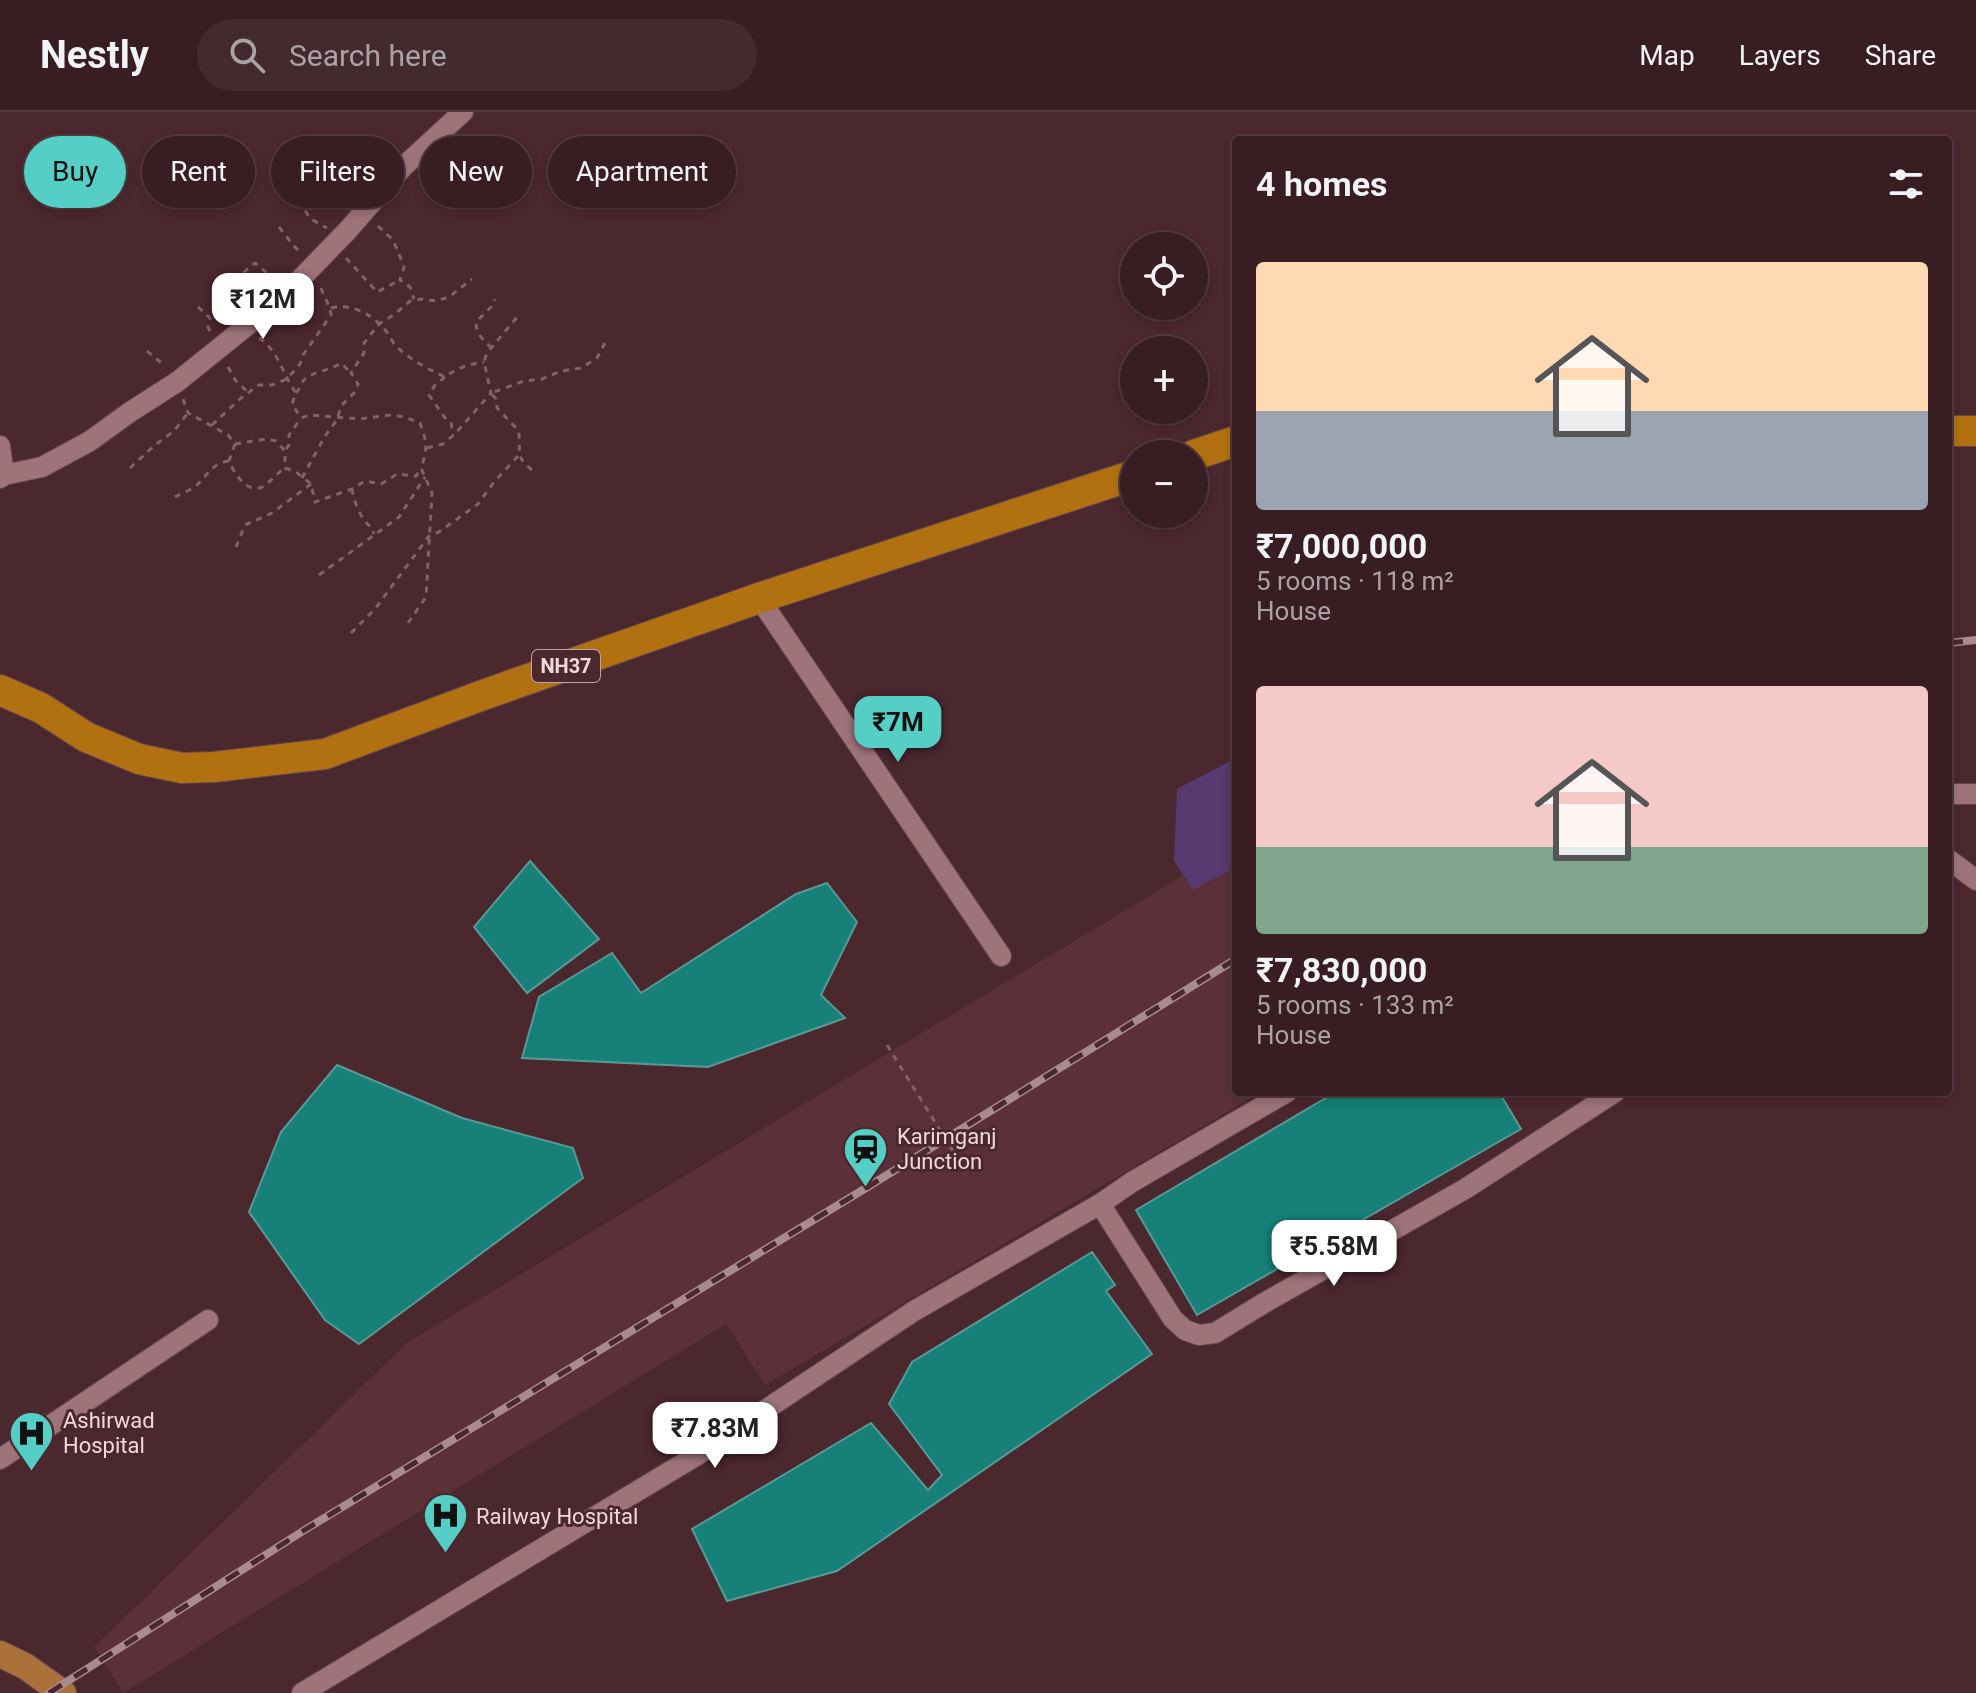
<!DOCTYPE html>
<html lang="en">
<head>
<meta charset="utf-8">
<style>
	:root { --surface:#381d22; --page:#432a2f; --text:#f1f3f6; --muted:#aba2a5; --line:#523b40; --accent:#55cec5 }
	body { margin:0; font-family:Roboto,sans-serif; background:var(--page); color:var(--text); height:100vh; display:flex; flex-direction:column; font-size:30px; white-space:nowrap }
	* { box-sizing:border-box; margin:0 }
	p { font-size:26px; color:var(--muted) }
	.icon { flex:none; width:44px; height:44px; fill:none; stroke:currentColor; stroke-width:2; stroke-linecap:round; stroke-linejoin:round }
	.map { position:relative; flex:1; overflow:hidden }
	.panel { position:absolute; left:1232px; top:24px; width:720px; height:960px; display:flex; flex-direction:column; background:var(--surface); border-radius:8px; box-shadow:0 4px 12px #0003,0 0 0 2px var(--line) }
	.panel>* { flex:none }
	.hud { position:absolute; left:24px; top:24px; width:760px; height:72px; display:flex; gap:16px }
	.buttons { position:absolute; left:1120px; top:120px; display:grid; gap:16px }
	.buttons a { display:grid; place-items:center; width:88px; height:88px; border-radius:50%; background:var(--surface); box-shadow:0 4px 12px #0003,0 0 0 2px var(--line); font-size:40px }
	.price { position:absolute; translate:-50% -68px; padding:0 18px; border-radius:16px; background:#fff; color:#222; font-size:26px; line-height:52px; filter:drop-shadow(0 2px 4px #0008) }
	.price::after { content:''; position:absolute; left:50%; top:48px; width:24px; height:18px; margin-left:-12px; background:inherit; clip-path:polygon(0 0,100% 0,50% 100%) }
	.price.selected { background:var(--accent); color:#111 }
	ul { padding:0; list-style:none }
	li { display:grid; align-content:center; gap:16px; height:424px; padding:0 24px }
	li span { display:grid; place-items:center; height:248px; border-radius:8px; color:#555 }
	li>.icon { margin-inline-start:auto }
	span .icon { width:144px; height:144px; fill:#fffc; stroke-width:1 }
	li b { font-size:34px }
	h2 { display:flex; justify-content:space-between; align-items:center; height:96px; padding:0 24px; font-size:34px }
	.chip { padding:0 28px; border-radius:36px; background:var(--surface); box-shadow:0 4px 12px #0003,0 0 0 2px var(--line); font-size:28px; line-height:72px }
	.chip.selected { background:var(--accent); color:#111 }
	header { display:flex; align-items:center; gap:48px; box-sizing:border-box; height:112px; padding:0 40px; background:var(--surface); border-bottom:2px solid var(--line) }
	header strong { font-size:38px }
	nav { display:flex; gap:44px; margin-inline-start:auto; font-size:28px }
	.search { width:560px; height:72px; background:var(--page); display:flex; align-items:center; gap:20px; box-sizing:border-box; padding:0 28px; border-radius:44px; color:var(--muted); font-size:30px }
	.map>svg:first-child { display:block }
	.built { fill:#5b3039 }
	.green { fill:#583a70 }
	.water { fill:#168079; stroke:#579a96; stroke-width:2 }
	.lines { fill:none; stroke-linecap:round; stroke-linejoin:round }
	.minor-casing { stroke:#65474d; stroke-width:22 }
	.major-casing { stroke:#65474d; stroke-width:28 }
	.highway-casing { stroke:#65474d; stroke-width:32 }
	.path { stroke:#826268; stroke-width:3; stroke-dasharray:6 6; stroke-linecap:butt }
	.minor { stroke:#9e747a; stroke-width:20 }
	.major { stroke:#aa723a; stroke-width:26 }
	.highway { stroke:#b27110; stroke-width:30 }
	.rail-casing { stroke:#a88a8f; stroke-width:8 }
	.rail { stroke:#4b272e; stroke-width:5; stroke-dasharray:15; stroke-linecap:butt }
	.path-bridge { stroke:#826268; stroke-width:3; stroke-dasharray:6 6; stroke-linecap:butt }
	.labels { text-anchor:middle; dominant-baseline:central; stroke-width:6; stroke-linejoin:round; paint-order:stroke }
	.shield { fill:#4b272e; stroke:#bea3a7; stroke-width:2 }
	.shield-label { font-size:20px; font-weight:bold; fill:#f0d8db }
	.poi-label { font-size:22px; fill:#f0d8db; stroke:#4b272e; text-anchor:start }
</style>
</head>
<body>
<header>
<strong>Nestly</strong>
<div class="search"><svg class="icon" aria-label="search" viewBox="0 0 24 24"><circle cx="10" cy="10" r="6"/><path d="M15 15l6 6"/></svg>Search here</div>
<nav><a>Map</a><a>Layers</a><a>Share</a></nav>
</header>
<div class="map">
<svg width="1976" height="1581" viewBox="0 0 1976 1581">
	<rect width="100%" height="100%" fill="#4b272e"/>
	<!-- built -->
	<polygon class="built" points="1236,732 1236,980 1261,980 765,1273 726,1212 123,1581 94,1535 408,1230"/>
	<!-- green -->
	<polygon class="green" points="1236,646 1236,755 1193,778 1174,749 1177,677"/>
	<!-- water -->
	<g class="water">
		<polygon points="530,749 599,827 527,881 474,815"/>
		<polygon points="827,771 857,810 821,883 845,906 708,955 522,946 539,885 612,841 641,881 796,782"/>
		<polygon points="337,953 462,1006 573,1036 583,1066 359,1232 325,1208 249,1100 281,1020"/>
		<polygon points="1336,980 1499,980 1521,1017 1197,1203 1136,1098"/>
		<polygon points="1092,1140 1115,1173 1106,1179 1152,1242 837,1459 727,1489 692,1417 871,1311 928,1378 942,1363 889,1292 912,1250"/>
	</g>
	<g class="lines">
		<defs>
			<g id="minor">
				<polyline points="0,334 4,363 0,366"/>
				<polyline points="4,363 42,355 90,329 130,300 177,270 284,184 348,118 403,55 463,0"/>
				<polyline points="759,486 1001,844"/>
				<polyline points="1948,682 1976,682"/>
				<polyline points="1948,747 1976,768"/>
				<polyline points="1100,1092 1173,1207 1185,1218 1199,1223 1215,1221 1264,1191 1465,1077 1615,980"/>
				<polyline points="0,1347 208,1208"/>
				<polyline points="302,1581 699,1342 914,1199 1100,1092 1132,1070 1287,980"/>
			</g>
			<polyline id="major" points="0,1542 25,1554 63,1581"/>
			<g id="highway">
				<polyline points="1948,319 1976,319"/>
				<polyline points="1194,343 1236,329"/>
				<polyline points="0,578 41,596 86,625 139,647 182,656 214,655 325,642 483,583 759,486 1134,363"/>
			</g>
		</defs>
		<!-- minor casing -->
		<use href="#minor" class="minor-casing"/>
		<!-- major casing -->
		<use href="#major" class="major-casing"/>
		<!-- highway casing -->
		<use href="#highway" class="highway-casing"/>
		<!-- path -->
		<g class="path">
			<polyline points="316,67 333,79 351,86"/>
			<polyline points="298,89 311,107 327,116"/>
			<polyline points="378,114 392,127 397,137 404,155 400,168 410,175 414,187"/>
			<polyline points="279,115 293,133 300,140"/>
			<polyline points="346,146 377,180 400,168"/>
			<path d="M 244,192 L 235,176 C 240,164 245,158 255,151 L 274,167"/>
			<polyline points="198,195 210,206 208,215 211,221"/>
			<path d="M 331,196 C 352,191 372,202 386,219 C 390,224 392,230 397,235 C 411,248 428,257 445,265 C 457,256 469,252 484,250"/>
			<path d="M 259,226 C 278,238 283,263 296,281 L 292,292 L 301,306 L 310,303 L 360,307 L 391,303 L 405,305 L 420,311 C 427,330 428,336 421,356 L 432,381 L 426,485 L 408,511"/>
			<path d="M 492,236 C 484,230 475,220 476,210 L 491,195 L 495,187"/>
			<polyline points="147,239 165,254"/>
			<polyline points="228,255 236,269 248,280"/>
			<polyline points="445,265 435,273 429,283 445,306 451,310 453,323"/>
			<path d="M 296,281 C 299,278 301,273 303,269 C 311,259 328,260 341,251 L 351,261"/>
			<path d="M 183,287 L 188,301 L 228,323 L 235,332 L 229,349 C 234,361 248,384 264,374 C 271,369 276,362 285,356"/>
			<path d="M 212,313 L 241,286 L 259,273 L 272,273 L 287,267 L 300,252 L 303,243 L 331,203 C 330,191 322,183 320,172"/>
			<polyline points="235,332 266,327 276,329 285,339 285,356 296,360 311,372 315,390 352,377 365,369 381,372 397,362 416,364 421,356"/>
			<polyline points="427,336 443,332 455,322 491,281 484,250 487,241 518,204"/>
			<polyline points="286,337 289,333 289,323 301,306"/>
			<polyline points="130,356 155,333 174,319 188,301"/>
			<path d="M 532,358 C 512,342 523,339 518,318 L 497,296 L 496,287 L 491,281 L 524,269 L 542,267 L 561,259 L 581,256 L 597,246 L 606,229"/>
			<polyline points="302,366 325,324 337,308 341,294 355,280 358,272 351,261 364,241 364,231 379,212 395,202 410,189 421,187 436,189 449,185 472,167"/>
			<path d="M 352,377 C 354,390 361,408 372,416 L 374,422"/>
			<path d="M 175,385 C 182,381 192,378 198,372 C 208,362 213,351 229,349"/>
			<polyline points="236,435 245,413 272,401 311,372"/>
			<polyline points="319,463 399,405 425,365"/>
			<polyline points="351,521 375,497 429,424 439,420 478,392 494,370 519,343"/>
		</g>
		<!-- minor -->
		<use href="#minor" class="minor"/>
		<!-- major -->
		<use href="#major" class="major"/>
		<!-- highway -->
		<use href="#highway" class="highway"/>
		<defs>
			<g id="rail">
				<polyline points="1948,531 1976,528"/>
				<polyline points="49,1581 303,1419 866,1076 1236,847"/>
			</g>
		</defs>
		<!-- rail casing -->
		<use href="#rail" class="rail-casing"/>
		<!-- rail -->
		<use href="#rail" class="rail"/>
		<!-- path-bridge -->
		<polyline class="path-bridge" points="887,933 966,1060"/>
	</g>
	<!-- icons -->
	<defs>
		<symbol id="station-pin" viewBox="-11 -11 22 30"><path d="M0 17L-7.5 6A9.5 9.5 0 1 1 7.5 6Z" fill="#55cec5" stroke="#4b272e"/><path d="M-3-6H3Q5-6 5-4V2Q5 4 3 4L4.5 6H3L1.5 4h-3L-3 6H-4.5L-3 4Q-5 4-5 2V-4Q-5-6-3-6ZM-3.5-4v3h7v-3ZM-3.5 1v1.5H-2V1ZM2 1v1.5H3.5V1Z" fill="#111"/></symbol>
		<symbol id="hospital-pin" viewBox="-11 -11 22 30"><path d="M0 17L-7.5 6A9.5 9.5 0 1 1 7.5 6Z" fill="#55cec5" stroke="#4b272e"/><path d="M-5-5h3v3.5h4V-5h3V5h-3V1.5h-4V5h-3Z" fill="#111"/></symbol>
	</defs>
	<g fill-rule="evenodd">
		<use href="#station-pin" x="840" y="1012" width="51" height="69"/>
		<use href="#hospital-pin" x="6" y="1296" width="51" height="69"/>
		<use href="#hospital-pin" x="420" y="1378" width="51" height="69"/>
	</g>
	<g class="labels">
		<!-- shield labels -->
		<rect class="shield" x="532" y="538" width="68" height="32" rx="6"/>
		<g class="shield-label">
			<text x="566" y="554">NH37</text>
		</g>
		<!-- poi labels -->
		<g class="poi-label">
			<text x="897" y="1024">Karimganj<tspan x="897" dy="25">Junction</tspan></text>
			<text x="63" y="1308">Ashirwad<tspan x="63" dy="25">Hospital</tspan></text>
			<text x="476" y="1404">Railway Hospital</text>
		</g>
	</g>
</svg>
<div class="buttons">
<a><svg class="icon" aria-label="locate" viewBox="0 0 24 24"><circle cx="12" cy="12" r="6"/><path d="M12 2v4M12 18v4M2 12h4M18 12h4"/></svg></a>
<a>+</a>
<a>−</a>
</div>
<b class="price" style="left:263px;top:229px">₹12M</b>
<b class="price selected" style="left:898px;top:652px">₹7M</b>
<b class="price" style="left:1334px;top:1176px">₹5.58M</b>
<b class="price" style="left:715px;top:1358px">₹7.83M</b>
<div class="hud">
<a class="chip selected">Buy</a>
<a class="chip">Rent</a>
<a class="chip">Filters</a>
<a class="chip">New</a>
<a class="chip">Apartment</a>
</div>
<section class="panel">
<h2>4 homes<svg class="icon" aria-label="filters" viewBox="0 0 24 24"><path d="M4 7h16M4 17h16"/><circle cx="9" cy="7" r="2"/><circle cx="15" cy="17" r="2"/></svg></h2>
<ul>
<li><span style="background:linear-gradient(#ffd9b3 60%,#9aa5b1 0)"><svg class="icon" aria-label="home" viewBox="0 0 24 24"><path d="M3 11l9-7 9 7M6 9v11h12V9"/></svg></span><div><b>₹7,000,000</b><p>5 rooms · 118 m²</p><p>House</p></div></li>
<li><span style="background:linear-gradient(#f6c9c9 65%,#7fa58c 0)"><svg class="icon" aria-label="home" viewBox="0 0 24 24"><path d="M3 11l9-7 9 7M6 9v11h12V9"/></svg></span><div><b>₹7,830,000</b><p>5 rooms · 133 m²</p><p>House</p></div></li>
</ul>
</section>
</div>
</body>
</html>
